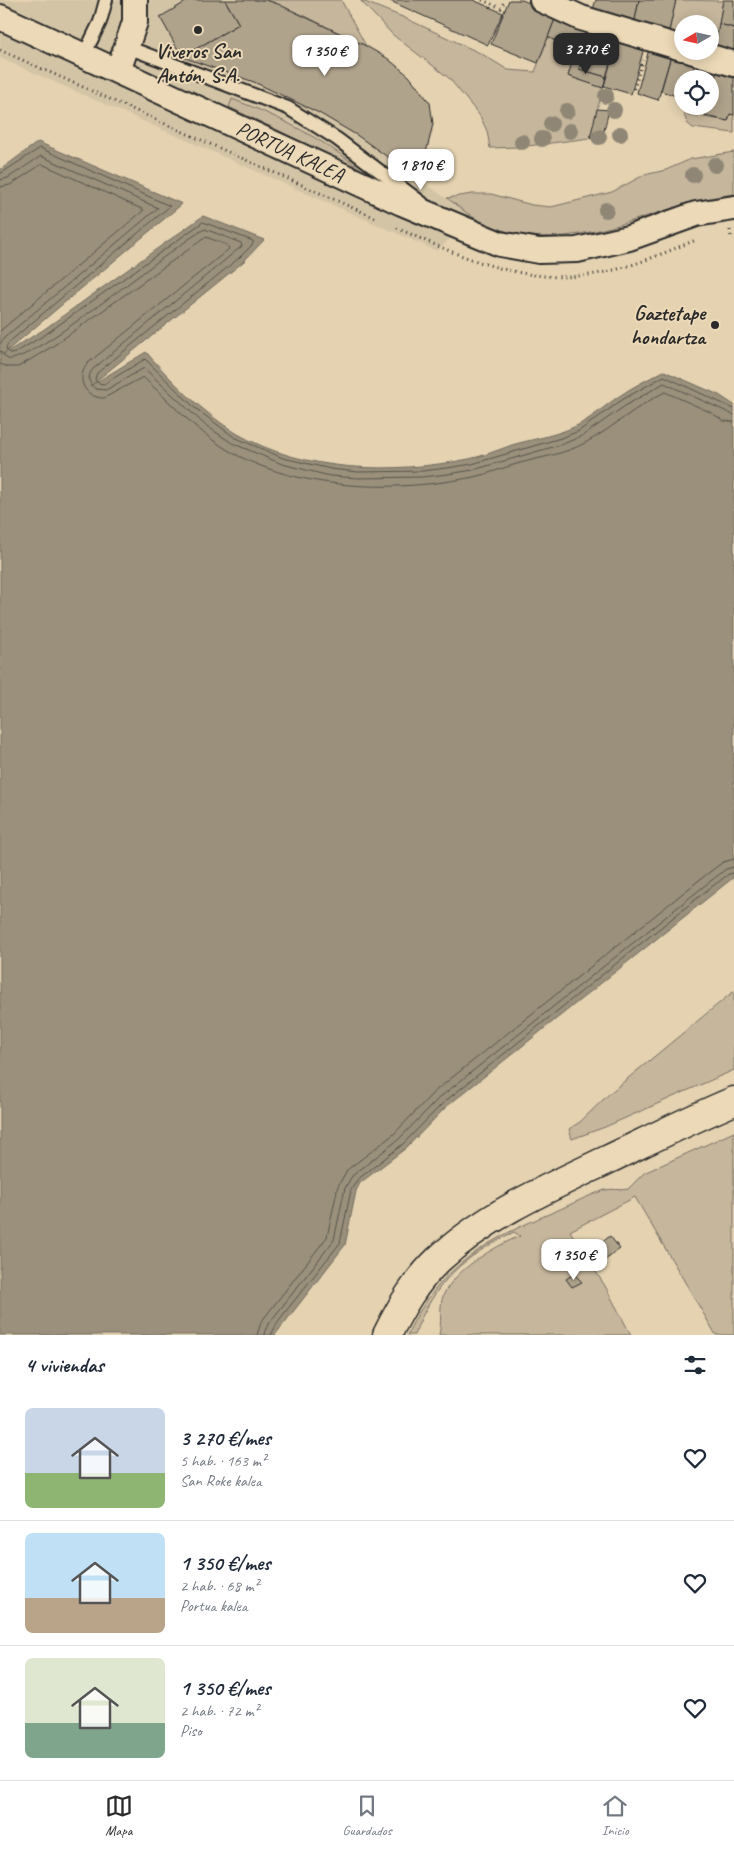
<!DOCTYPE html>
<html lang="es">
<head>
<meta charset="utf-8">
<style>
	:root { --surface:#fff; --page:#f6f6f7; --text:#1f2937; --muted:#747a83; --line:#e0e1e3; --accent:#2b2b2b }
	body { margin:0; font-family:Caveat,sans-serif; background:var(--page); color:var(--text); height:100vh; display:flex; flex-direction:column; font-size:19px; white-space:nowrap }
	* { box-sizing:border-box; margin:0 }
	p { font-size:16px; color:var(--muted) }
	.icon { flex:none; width:28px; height:28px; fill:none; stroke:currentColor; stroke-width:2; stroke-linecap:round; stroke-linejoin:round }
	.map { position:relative; height:1335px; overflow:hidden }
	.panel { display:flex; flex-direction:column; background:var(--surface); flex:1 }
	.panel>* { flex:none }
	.needle { width:32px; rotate:261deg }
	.tools { position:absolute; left:674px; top:15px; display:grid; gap:10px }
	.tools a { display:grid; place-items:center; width:45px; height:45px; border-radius:50%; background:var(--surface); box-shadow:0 2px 12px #0003; font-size:25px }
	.price { position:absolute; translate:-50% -42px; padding:0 11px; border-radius:10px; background:#fff; color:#222; font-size:16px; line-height:32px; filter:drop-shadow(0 1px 2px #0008) }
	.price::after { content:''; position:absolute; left:50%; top:30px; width:15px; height:11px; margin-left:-8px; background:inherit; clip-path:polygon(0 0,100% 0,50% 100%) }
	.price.selected { background:var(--accent); color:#fff }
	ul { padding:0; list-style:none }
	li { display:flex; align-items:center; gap:15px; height:125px; padding:0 25px }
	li+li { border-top:1px solid var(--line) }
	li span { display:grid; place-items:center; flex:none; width:140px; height:100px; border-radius:8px; color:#555 }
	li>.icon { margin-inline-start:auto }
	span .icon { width:60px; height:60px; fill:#fffc; stroke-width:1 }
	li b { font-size:21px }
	h2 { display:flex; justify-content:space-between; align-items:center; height:60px; padding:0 25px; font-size:21px }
	.tab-bar { display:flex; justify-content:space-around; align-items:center; height:70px; border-top:1px solid var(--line); background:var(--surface); font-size:14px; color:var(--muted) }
	.tab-bar a { display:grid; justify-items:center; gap:2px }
	.tab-bar .selected { color:var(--accent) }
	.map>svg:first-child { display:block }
	.built { fill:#d4c4a6 }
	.green { fill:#c6b69c; stroke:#787064 }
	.water { fill:#9a907c; stroke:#6e685c }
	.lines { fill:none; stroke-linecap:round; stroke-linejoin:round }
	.shore { stroke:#57534b; stroke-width:1 }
	.building { fill:#b0a38c; stroke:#2b2b2b }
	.lane-casing { stroke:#2b2b2b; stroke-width:16 }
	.street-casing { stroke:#2b2b2b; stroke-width:28 }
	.highway-casing { stroke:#2b2b2b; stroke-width:31 }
	.path { stroke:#2b2b2b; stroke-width:3; stroke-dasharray:1 4; stroke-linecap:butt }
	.lane { stroke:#ecd9b7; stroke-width:12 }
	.street { stroke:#ecd9b7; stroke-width:24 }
	.highway { stroke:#ecd9b7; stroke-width:28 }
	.tree { fill:#8f8674 }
	.poi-dot { fill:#2b2b2b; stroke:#ecd9b7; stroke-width:2 }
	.labels { text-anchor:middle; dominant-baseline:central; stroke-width:4; stroke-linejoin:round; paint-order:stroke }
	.poi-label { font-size:21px; font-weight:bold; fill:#2b2b2b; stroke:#ecd9b7 }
	.street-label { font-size:21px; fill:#2b2b2b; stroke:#ecd9b7 }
</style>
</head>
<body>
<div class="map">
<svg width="734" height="1335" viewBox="0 0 734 1335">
	<rect width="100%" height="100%" fill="#e4d2b1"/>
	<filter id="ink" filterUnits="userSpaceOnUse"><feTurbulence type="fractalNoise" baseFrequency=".02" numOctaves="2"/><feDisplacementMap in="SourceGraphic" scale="10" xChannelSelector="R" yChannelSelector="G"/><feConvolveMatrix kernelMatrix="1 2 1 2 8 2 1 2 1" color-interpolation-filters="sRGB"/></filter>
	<g filter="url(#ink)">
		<!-- built -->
		<polygon class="built" points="0,0 266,0 303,15 387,58 418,85 430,103 433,132 427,149 410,173 473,217 437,251 0,58"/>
		<!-- green -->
		<g class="green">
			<polygon points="266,0 341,0 366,46 303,15"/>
			<polygon points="360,0 405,18 482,54 508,70 535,72 548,37 571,50 576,48 569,76 603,88 590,138 520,147 490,148 487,131 480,116 449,78 393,35"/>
			<polygon points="676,0 723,1 714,54 710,51 710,24 682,24 682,42 667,40"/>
			<path d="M 232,99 C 283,118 322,139 365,172 L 229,107 Z"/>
			<polygon points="684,114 728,121 730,114 734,115 734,133 693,128 687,123"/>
			<path d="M 734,152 L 734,194 C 652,204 572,261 489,225 C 473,219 460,208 447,198 L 472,194 L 491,194 L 532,205 L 551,207 L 612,192 L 644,175 L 666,170 L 691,159 Z"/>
			<polygon points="734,991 734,1070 605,1127 572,1139 569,1129 580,1122 610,1093"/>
			<path d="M 734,1132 L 734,1335 L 716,1335 L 635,1197 L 570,1231 L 605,1286 L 631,1335 L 439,1335 C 442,1323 439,1308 443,1296 C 454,1270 495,1246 520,1236 L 514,1232 C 462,1258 436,1280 414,1335 L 407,1335 C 439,1266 488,1239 556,1211 C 572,1204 589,1195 605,1190 C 613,1188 620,1191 628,1189 L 644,1173 Z"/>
		</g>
		<!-- water -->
		<path class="water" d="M 38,142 L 182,204 L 2,355 L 43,330 L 203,216 L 264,240 L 243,262 L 90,386 L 146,352 C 172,382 202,412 236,433 C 304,473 394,474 469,459 C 484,456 498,450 512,445 C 533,439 554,436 574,427 C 590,420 603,407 618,397 C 632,387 648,379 664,371 L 719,395 L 734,405 L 734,877 L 446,1107 L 406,1148 L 360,1183 L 356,1191 L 345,1245 L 275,1335 L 0,1335 L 0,170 Z"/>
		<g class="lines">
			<!-- shore -->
			<g class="shore">
				<polyline points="0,174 40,148 170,206 8,343 6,349 10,354 15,353 46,334 203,222 253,241 253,244 239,258 97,373 95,379 98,383 104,384 145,359 195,408 234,437 283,458 331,469 358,472 422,471 447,468 472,464 561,438 579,431 622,400 664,376 734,409"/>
				<polyline points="0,180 8,178 41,156 158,208 4,338 0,344"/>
				<polyline points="0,187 10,185 42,164 144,210 0,331"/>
				<path d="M 0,351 L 7,359 C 31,365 172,246 205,229 L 241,243 L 242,246 L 93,369 C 87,376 88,384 96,389 L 106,390 L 144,368 L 205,425 L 232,443 L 282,464 L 330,476 L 358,478 L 422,477 L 448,474 L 473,470 L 563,444 L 582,436 L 625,406 L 664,383 L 734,415"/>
				<path d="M 0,364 L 8,367 L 18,367 L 53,346 L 206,237 L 227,245 L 229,249 L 88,363 C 75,378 84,398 104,398 L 143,377 C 170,402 194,429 226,449 C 296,491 395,493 473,477 C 490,474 504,467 520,463 C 542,457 565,454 585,443 C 613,428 636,406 665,392 L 710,412 L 724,421 L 734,422"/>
				<polyline points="257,1335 261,1322 327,1237 338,1186 347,1170 394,1134 434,1092 698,881 723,862 734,859"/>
				<polyline points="265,1335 266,1328 274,1317 334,1240 345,1188 352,1176 399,1139 439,1098 703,887 726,869 734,867"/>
				<polyline points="271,1335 279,1320 340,1243 351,1190 357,1180 403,1144 443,1103 706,891 729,874 734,873"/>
			</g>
		</g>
		<!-- building -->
		<g class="building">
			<polygon points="189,0 225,0 239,24 182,57 160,17"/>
			<polygon points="225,0 266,0 278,4 366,46 387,58 409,76 430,103 433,124 427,149 410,173 358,136 319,113 254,82 182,57 239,24"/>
			<polygon points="388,0 473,0 503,13 488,45"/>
			<polygon points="509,0 522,0 557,14 538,63 491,44"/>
			<polygon points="596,0 639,0 633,30 590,18"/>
			<polygon points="639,0 676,0 667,40 633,30"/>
			<polygon points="734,0 734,28 719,24 723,0"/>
			<polygon points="557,14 588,25 581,45 572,50 548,37"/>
			<polygon points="719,24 734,28 734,25 734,59 714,54"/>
			<polygon points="592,25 619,33 606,77 579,69"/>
			<polygon points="619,33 646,41 631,94 604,86"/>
			<polygon points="651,42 673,49 658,100 637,93"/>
			<polygon points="673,49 697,56 690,79 682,79 682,98 661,91"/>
			<polygon points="697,56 719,63 710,97 710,79 690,79"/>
			<polygon points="573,59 581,61 579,69 606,77 603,88 568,76"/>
			<polygon points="719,63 734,67 734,115 730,114 728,121 705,116 708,106 710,106 710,97"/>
			<polygon points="597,109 609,110 603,135 590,138"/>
			<polygon points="610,1236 620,1249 601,1263 592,1250"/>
			<polygon points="574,1274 582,1282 572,1287 566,1279"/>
		</g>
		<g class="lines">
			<defs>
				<g id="lane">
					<polyline points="127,47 288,108 337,139 422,203"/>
					<polyline points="84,55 100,22 106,0"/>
				</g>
				<g id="street">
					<polyline points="542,0 581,18 682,48"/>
					<path id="s1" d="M 0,17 L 402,203 L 500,244 L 539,251 L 577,250 L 629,238 L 696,214 L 734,208"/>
					<polyline points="691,51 734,64"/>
					<polyline points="118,71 135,22 135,0"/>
				</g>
				<path id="highway" d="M 387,1335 C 401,1307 415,1282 438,1260 C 486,1215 548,1188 607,1160 C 649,1140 691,1119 734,1101"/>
			</defs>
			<!-- lane casing -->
			<use href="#lane" class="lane-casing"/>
			<!-- street casing -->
			<use href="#street" class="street-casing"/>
			<!-- highway casing -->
			<use href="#highway" class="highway-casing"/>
			<!-- path -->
			<g class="path">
				<polyline points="482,0 501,8 505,0"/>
				<polyline points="0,50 378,219"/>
				<polyline points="579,58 585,42"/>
				<polyline points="634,89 643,60"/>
				<path d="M 397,228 C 466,259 533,290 610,271 C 640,264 668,251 696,240"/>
				<polyline points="730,230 731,237 734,237"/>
			</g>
			<!-- lane -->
			<use href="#lane" class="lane"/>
			<!-- street -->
			<use href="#street" class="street"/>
			<!-- highway -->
			<use href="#highway" class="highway"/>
		</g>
		<!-- trees -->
		<g class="tree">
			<circle cx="606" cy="96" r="8"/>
			<circle cx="614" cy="110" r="8"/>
			<circle cx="567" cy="111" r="8"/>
			<circle cx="551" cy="124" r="8"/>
			<circle cx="570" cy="131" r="8"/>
			<circle cx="620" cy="134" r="8"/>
			<circle cx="599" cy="137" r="8"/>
			<circle cx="542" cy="139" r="8"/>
			<circle cx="522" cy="142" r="8"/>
			<circle cx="715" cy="165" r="8"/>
			<circle cx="693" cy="175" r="8"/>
			<circle cx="606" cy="210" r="8"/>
		</g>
	</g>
	<!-- markers -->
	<g class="poi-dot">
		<circle cx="198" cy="30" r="5"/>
		<circle cx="715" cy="325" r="5"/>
	</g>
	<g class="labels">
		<!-- poi labels -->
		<g class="poi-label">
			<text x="198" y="51">Viveros San<tspan x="198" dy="24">Antón, S.A.</tspan></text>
			<text x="705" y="313" text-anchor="end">Gaztetape<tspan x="705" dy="24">hondartza</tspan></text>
		</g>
		<!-- street labels -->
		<g class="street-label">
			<text stroke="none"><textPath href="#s1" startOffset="320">PORTUA KALEA</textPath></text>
		</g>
	</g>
</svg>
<div class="tools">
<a><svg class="needle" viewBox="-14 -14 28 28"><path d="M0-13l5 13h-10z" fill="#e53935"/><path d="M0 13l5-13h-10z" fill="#747a83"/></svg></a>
<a><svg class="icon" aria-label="locate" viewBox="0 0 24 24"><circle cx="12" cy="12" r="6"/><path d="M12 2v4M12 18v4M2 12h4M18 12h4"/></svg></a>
</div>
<b class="price selected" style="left:586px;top:75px">3 270 €</b>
<b class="price" style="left:325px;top:77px">1 350 €</b>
<b class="price" style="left:421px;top:191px">1 810 €</b>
<b class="price" style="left:574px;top:1281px">1 350 €</b>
</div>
<section class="panel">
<h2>4 viviendas<svg class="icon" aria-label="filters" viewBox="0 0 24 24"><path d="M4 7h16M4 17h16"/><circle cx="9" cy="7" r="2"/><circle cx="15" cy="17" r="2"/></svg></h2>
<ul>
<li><span style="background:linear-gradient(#c9d6e8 65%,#8fb573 0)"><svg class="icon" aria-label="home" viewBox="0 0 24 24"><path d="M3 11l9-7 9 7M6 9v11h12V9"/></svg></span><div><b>3 270 €/mes</b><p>5 hab. · 163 m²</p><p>San Roke kalea</p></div><svg class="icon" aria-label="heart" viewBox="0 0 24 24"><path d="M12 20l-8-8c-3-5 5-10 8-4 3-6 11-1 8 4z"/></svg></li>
<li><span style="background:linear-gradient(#bfe0f5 65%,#b9a48a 0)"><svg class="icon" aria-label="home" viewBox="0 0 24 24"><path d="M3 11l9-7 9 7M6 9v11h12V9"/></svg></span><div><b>1 350 €/mes</b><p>2 hab. · 68 m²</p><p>Portua kalea</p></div><svg class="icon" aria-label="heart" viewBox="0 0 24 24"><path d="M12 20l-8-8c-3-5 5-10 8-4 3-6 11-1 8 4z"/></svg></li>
<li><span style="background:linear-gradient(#dfe7d0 65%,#7fa58c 0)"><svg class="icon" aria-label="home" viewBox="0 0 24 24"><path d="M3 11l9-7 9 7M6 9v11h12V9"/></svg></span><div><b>1 350 €/mes</b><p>2 hab. · 72 m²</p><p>Piso</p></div><svg class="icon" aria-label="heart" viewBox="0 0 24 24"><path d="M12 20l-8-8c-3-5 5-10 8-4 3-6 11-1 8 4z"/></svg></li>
</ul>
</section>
<nav class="tab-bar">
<a class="selected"><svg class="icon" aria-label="map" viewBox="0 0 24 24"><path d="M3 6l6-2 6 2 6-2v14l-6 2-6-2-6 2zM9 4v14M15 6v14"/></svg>Mapa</a>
<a><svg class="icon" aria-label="saved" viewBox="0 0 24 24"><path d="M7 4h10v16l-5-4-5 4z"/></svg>Guardados</a>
<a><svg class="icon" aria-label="home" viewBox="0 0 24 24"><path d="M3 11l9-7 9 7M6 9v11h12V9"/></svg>Inicio</a>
</nav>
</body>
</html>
